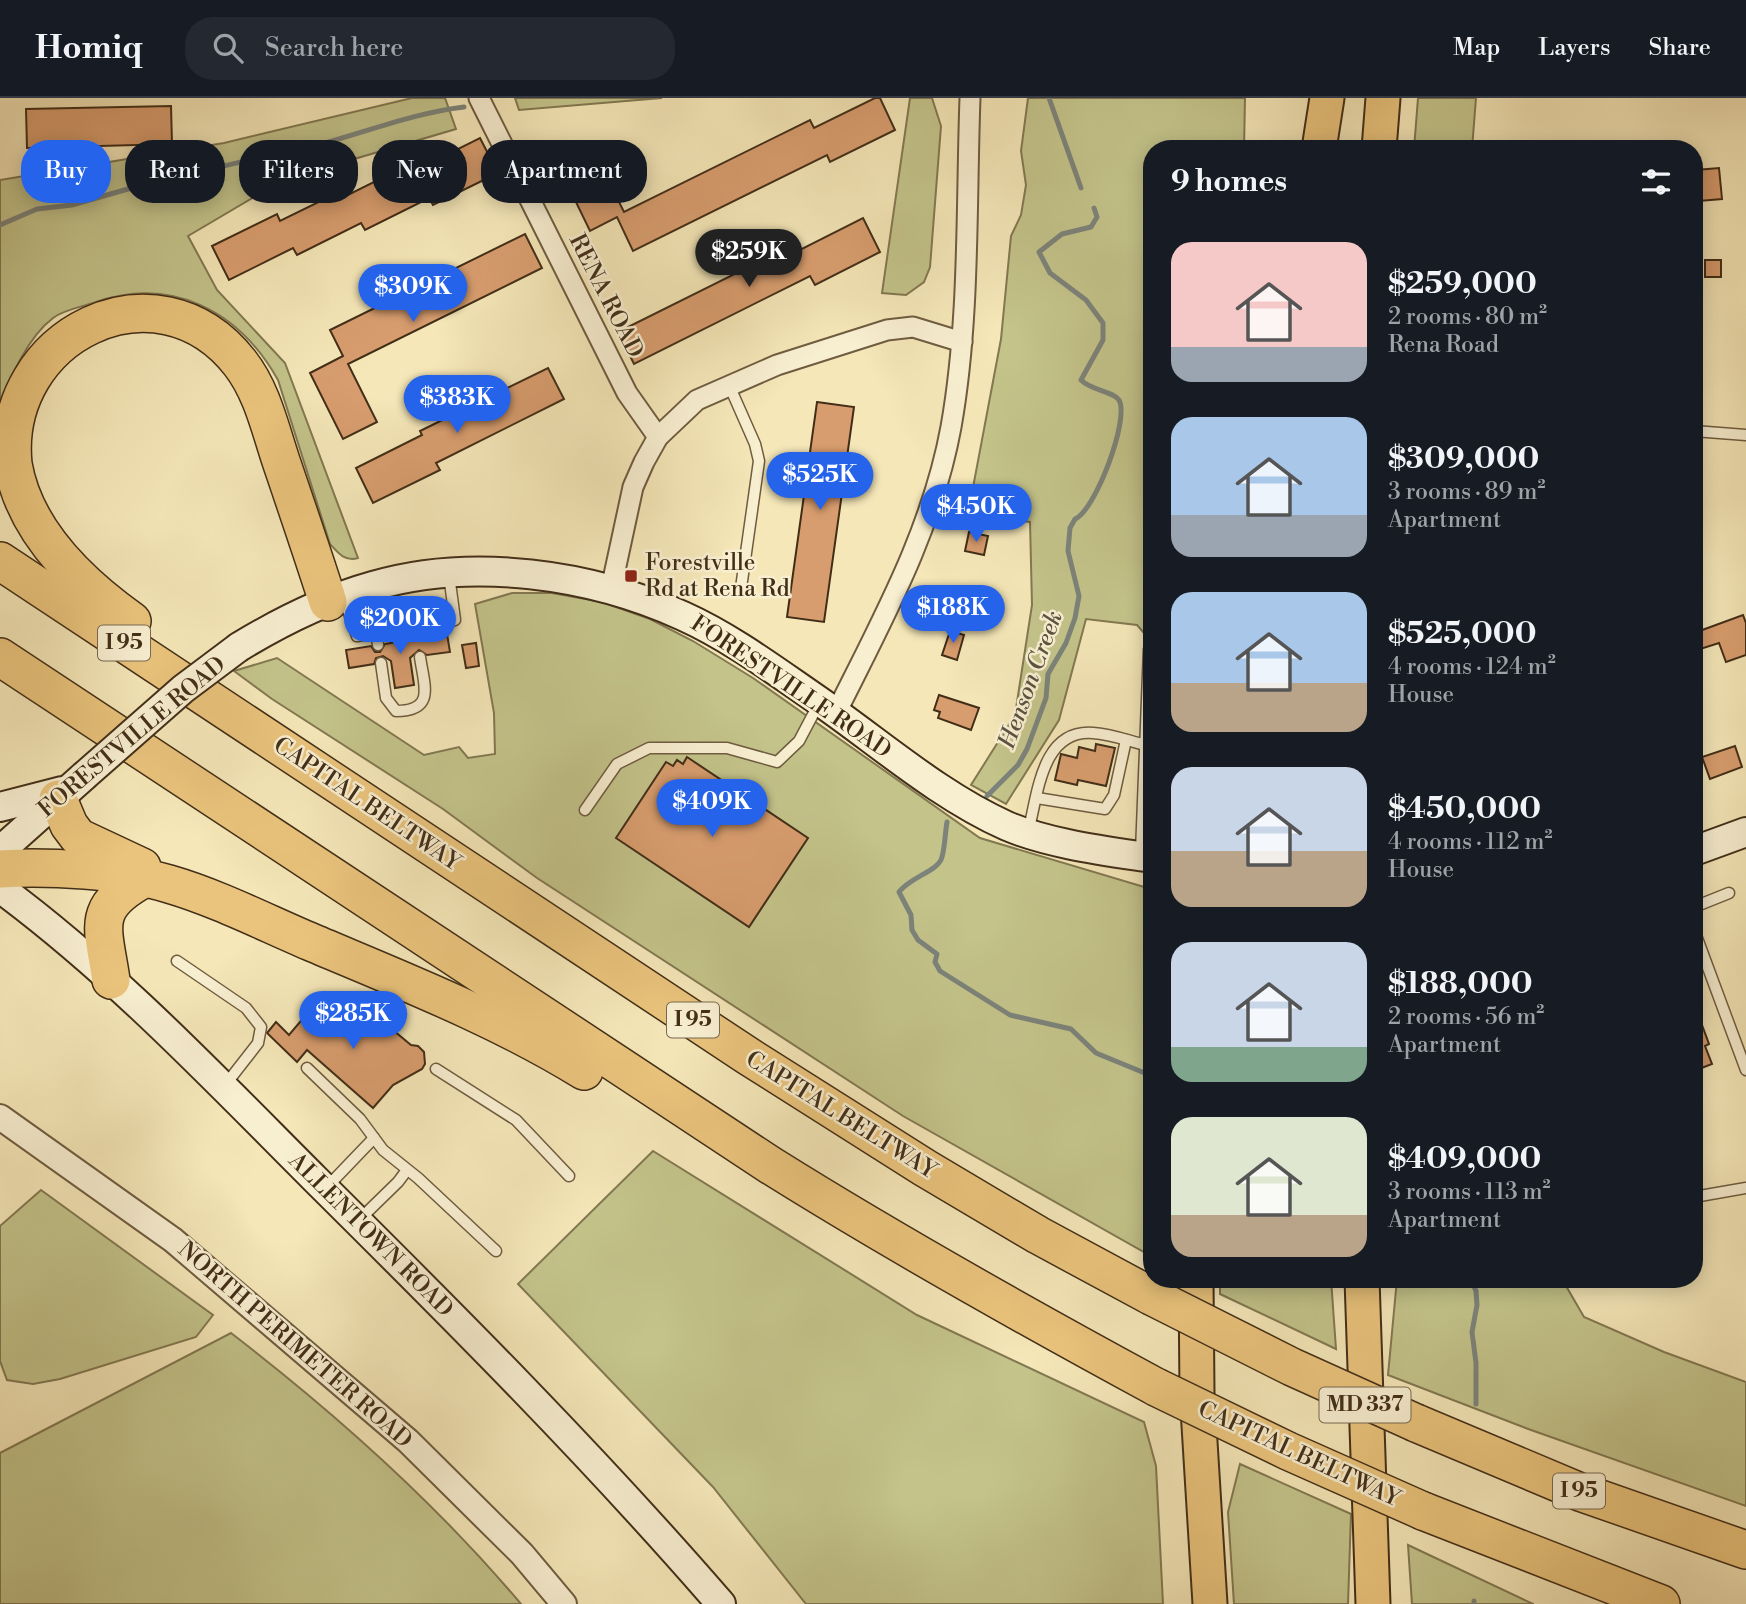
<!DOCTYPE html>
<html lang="en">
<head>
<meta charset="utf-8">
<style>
	:root { --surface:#171b24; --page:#242831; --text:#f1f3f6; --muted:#9ea1a6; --line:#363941; --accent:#2563eb }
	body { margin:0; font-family:"Libre Bodoni",serif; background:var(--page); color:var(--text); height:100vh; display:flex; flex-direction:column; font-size:26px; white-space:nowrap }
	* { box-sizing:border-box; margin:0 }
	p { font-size:23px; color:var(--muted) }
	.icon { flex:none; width:38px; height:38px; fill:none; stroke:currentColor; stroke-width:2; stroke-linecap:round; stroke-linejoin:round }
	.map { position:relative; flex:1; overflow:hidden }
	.drawer { position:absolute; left:1143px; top:42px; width:560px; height:1148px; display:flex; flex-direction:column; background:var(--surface); border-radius:28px; box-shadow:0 4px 18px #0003 }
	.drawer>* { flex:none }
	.hud { position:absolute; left:21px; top:42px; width:665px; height:63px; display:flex; gap:14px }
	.price { position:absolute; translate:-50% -60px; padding:0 16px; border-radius:24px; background:var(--accent); color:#fff; font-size:23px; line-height:46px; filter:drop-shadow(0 2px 4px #0008) }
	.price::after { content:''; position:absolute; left:50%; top:42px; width:21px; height:16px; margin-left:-10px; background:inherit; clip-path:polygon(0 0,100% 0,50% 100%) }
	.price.current { background:#222; color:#fff }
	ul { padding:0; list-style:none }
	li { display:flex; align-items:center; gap:21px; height:175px; padding:0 28px }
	li span { display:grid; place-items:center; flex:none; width:196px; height:140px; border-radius:21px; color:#555 }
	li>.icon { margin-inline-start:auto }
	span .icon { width:84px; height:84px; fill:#fffc; stroke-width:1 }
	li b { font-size:30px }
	h2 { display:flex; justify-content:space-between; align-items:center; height:84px; padding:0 28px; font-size:30px }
	.chip { padding:0 24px; border-radius:28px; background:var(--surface); box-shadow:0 4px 18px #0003; font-size:24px; line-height:63px }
	.chip.current { background:var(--accent); color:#fff }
	header { display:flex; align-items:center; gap:42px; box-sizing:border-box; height:98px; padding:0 35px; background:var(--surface); border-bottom:2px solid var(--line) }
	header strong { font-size:33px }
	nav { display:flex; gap:38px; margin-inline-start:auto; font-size:24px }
	.search { width:490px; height:63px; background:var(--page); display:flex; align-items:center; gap:18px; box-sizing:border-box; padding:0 24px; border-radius:28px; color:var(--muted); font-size:26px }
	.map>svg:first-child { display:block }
	.green { fill:#c3c38a; stroke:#827851; stroke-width:2 }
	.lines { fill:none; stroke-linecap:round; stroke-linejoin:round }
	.stream { stroke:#7c837a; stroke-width:5 }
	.building { fill:#d89d6e; stroke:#422e18; stroke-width:2 }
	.service-casing { stroke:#6f5c40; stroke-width:13 }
	.minor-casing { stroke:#6f5c40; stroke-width:23 }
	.tertiary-casing { stroke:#6f5c40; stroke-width:28 }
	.secondary-casing { stroke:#422e18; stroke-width:32 }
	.trunk-casing { stroke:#422e18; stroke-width:37 }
	.motorway-casing { stroke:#422e18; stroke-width:40 }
	.service { stroke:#f8efd1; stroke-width:10 }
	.minor { stroke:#f8efd1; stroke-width:19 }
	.tertiary { stroke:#f8efd1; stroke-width:24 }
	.secondary { stroke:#f8efd1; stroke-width:28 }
	.trunk { stroke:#eac47c; stroke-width:33 }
	.motorway { stroke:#eac47c; stroke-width:37 }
	.secondary-bridge-casing { stroke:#422e18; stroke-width:32; stroke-linecap:butt }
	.motorway-bridge-casing { stroke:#422e18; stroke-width:40; stroke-linecap:butt }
	.secondary-bridge { stroke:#f8efd1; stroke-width:28 }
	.motorway-bridge { stroke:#eac47c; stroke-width:37 }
	.poi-dot { fill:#8f2418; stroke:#f8efd1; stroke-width:2.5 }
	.labels { text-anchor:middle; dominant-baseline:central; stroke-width:5; stroke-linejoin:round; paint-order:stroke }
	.shield { fill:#f8efd1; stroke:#796850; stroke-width:2 }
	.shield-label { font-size:21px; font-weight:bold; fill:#422e18 }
	.street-label { font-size:23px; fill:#422e18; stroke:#f8efd1 }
	.poi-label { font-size:23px; fill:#422e18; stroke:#f8efd1; text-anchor:start }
	.water-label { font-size:24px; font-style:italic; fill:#5a5241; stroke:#f8efd1 }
</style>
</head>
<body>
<header>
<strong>Homiq</strong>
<div class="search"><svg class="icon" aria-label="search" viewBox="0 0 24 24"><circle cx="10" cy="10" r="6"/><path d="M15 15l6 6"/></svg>Search here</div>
<nav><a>Map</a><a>Layers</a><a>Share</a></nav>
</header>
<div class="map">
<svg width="1746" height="1506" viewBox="0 0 1746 1506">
	<rect width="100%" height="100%" fill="#f5e7b8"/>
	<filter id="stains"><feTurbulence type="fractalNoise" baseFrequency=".00286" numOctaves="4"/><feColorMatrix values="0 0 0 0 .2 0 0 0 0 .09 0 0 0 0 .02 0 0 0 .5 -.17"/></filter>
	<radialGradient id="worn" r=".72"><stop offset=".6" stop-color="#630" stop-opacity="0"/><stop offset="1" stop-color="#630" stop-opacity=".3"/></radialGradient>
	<!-- green -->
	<g class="green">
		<path d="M 412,0 L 445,0 L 456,31 L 283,82 L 188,138 L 217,192 L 285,265 L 358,460 C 345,464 338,455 330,446 L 278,282 C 239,213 172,177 93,205 C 81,209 63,212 53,220 C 28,239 11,278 0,306 L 0,82 L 224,45 Z"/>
		<polygon points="515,0 662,0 519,12"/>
		<polygon points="910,0 932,0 941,28 930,169 924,184 906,197 882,195"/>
		<polygon points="1028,0 1245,0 1244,51 1152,51 1151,543 1137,527 1086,521 1059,622 1006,706 971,687 1015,617 1032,507 1030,424 968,416 1001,241 1011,138 1021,117 1026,87 1021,53"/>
		<polygon points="1418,0 1476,0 1472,51 1414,51"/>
		<polygon points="512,495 552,495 602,504 650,521 693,543 753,580 980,740 1151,791 1151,1158 903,1018 537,780 443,711 272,601 234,573 277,560 424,657 459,649 468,660 495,656 494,615 475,506"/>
		<polygon points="653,1053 917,1217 1144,1324 1156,1368 1163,1506 806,1506 713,1389 518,1186"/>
		<polygon points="41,1092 213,1217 196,1239 60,1281 33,1286 7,1282 0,1263 0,1128"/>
		<polygon points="1220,1181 1331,1181 1336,1251 1220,1196"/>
		<polygon points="1397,1181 1562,1181 1584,1219 1664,1254 1746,1284 1746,1408 1531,1332 1388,1277"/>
		<path d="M 231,1235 C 335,1315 436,1405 521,1506 L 0,1506 L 0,1355 Z"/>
		<polygon points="1240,1366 1351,1416 1348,1506 1234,1506 1228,1414"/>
		<polygon points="1408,1447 1533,1506 1534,1506 1412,1506"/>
	</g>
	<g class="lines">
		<!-- stream -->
		<g class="stream">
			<polyline points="1049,0 1081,90"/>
			<path d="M 0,127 L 37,111 L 72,107 L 149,85 C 165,72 181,81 199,75 C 237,63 276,57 314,48 C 364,35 413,15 464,9"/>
			<path d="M 987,698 L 1018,667 L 1027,651 L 1046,600 L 1048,576 L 1066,545 L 1075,520 L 1079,498 L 1068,453 L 1070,430 L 1075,421 C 1095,413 1130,321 1119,302 C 1113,293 1092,293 1081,282 L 1103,242 L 1103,225 L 1086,202 L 1050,175 L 1039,154 L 1062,136 L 1091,129 L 1097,119 L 1094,110"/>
			<path d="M 947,724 C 945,736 945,748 942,759 C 939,773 910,779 899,794 L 911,817 L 912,832 L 918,842 L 937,856 L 935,864 L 940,873 L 1010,917 L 1071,931 L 1096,955 L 1152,978"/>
			<polyline points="1471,1181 1476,1193 1477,1207 1472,1234 1476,1265 1476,1306"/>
			<polyline points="1474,1506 1474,1503"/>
		</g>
	</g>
	<!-- building -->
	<g class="building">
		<polygon points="875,0 880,0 895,32 830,64 827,57 633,153 617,119 590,133 558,67 592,50 624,114 810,22 814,30"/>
		<polygon points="171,8 172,46 27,50 26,11"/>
		<polygon points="480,40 498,75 433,107 429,100 365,132 361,125 297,157 293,150 229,182 212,148 277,116 280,123 345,91 348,97 412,65 416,72"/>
		<polygon points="1719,70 1722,101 1699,103 1696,72"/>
		<polygon points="863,120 880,154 815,187 810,178 634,266 618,234 795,146 798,153"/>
		<polygon points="525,136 542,170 348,266 377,324 343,341 310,275 343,258 330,232"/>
		<rect x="1705" y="162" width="16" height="17"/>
		<polygon points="548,270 564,301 436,365 440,372 373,405 356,370 422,337 420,333"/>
		<polygon points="817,304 854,309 824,524 787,519"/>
		<polygon points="969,434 988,438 984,457 965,453"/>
		<polygon points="1743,517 1746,525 1746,557 1726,564 1719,545 1694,553 1694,535"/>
		<polygon points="950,533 964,537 957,562 942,557"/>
		<polygon points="447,536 450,554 427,557 419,552 410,560 414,587 395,590 391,563 383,558 376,560 374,566 349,570 346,552 371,548 375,554 380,554 385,546"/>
		<polygon points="476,545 479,568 466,570 462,547"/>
		<polygon points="939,597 979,610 971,632 938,620 940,614 934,612"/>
		<polygon points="1096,646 1115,650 1106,688 1078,682 1077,687 1055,682 1061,656 1077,660 1079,649 1095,653"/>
		<polygon points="1735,648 1742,669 1710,681 1702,659"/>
		<polygon points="687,659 808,740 749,829 616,740 666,664 673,668 677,662 683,666"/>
		<polygon points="316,905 340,925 353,910 376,930 382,923 411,947 418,948 424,954 425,966 422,971 393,987 373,1010 307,952 297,964 267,935 276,924 289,937"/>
		<polygon points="1695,908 1709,946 1705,948 1712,966 1694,973"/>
	</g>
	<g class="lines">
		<defs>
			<g id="service">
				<polyline points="729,287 755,346 759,363 741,490"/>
				<polyline points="1694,333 1746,337"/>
				<polyline points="344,501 357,538 455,522 449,477"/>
				<polyline points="376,534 378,547"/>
				<path d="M 381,565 L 386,600 L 396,613 C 436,613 424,587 420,559"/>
				<polyline points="1037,700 1105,711 1114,697 1126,642"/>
				<polyline points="585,712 617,666 649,650 727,650 777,664 799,643 818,607"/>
				<path d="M 1028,734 C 1038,697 1041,631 1093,635 C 1111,636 1129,643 1146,647"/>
				<polyline points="1141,754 1149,551"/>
				<polyline points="1694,809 1729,795"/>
				<polyline points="1694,832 1746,972"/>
				<polyline points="177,863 246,910 261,929 258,945 226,986"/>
				<polyline points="307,970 360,1021 383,1052 418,1080 496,1153"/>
				<polyline points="436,971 516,1022 569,1078"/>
				<polyline points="326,1090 374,1040"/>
				<polyline points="1694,1099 1746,1090"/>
				<polyline points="358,1123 398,1084 407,1072"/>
			</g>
			<g id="minor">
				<polyline points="479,0 627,295 658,339"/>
				<polyline points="611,491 633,389 644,364 658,339 697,302 777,267 887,232 913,229 962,244"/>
				<path d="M 836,615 C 882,522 932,433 951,329 C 970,222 966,109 970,0"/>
			</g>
			<polyline id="tertiary" points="0,1019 173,1142 408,1343 522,1456 564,1506"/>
			<g id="secondary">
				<path d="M 239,549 C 280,524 327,501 373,488 C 472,459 591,476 683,518 C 732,540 778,575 822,605 C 882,647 940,698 1007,728 C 1049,746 1106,753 1152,760"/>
				<polyline points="0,709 62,693"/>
				<polyline points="0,753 84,678"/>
				<polyline points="1694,753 1746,734"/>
				<path d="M 0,790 C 115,875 214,980 315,1081 C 454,1219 593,1358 721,1506"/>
			</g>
			<g id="trunk">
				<polyline points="1319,51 1327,0"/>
				<polyline points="1379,51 1383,0"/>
				<polyline points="1196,1181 1197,1295 1210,1506"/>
				<polyline points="1362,1181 1373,1506"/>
			</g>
			<g id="motorway">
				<polyline points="0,463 748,958 925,1070 1038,1137 1151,1198"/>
				<path d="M 132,523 C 80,486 24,433 13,366 C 0,237 157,159 240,265 C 262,293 270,330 281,363 C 297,410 313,457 328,504"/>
				<path d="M 0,559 L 770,1067 C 896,1146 1025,1218 1156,1289"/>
				<polyline points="58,701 69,727 78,739 142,769"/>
				<path d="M 0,771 C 48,768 122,772 169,786 C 217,800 264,824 311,844 C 403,883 498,920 584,973"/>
				<path d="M 111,882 C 103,828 90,810 145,780"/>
				<polyline points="1416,1325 1580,1394 1746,1452"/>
				<polyline points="1423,1413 1661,1506"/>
			</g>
		</defs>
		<!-- service casing -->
		<use href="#service" class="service-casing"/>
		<!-- minor casing -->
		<use href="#minor" class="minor-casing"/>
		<!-- tertiary casing -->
		<use href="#tertiary" class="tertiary-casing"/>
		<!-- secondary casing -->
		<use href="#secondary" class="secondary-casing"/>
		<!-- trunk casing -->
		<use href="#trunk" class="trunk-casing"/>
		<!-- motorway casing -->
		<use href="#motorway" class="motorway-casing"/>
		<!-- service -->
		<use href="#service" class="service"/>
		<!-- minor -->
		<use href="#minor" class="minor"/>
		<!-- tertiary -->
		<use href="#tertiary" class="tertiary"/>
		<!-- secondary -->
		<use href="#secondary" class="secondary"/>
		<!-- trunk -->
		<use href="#trunk" class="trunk"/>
		<!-- motorway -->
		<use href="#motorway" class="motorway"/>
		<defs>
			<polyline id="secondary-bridge" points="84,678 183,591 239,549"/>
			<g id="motorway-bridge">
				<polyline points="1151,1198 1292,1269 1416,1325"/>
				<polyline points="1156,1289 1288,1353 1423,1413"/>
			</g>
		</defs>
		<!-- secondary-bridge casing -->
		<use href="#secondary-bridge" class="secondary-bridge-casing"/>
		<!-- motorway-bridge casing -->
		<use href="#motorway-bridge" class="motorway-bridge-casing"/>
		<!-- secondary-bridge -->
		<use href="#secondary-bridge" class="secondary-bridge"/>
		<!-- motorway-bridge -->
		<use href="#motorway-bridge" class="motorway-bridge"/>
	</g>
	<!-- markers -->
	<rect class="poi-dot" x="624" y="471" width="14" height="14" rx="3.5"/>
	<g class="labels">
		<!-- shield labels -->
		<g class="shield">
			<rect x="98" y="527.5" width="52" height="35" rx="5"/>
			<rect x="667" y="904.5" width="52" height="35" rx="5"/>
			<rect x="1319.5" y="1289.5" width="91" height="35" rx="5"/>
			<rect x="1553" y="1375.5" width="52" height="35" rx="5"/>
		</g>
		<g class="shield-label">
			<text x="124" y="545">I 95</text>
			<text x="693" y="922">I 95</text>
			<text x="1365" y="1307">MD 337</text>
			<text x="1579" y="1393">I 95</text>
		</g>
		<!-- street labels -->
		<g class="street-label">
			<text transform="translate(606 198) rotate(63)">RENA ROAD</text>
			<text transform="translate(791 589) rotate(34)">FORESTVILLE ROAD</text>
			<text transform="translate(132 639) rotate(-40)">FORESTVILLE ROAD</text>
			<text transform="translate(367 706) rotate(34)">CAPITAL BELTWAY</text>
			<text transform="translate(841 1017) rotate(32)">CAPITAL BELTWAY</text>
			<text transform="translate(371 1137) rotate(45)">ALLENTOWN ROAD</text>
			<text transform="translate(295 1247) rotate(41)">NORTH PERIMETER ROAD</text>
			<text transform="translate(1299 1356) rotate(25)">CAPITAL BELTWAY</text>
		</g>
		<!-- poi labels -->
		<g class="poi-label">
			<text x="645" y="465">Forestville<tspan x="645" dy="26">Rd at Rena Rd</tspan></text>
		</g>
		<!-- water labels -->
		<g class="water-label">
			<text transform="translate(1031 582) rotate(-70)">Henson Creek</text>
		</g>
	</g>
	<rect width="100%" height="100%" filter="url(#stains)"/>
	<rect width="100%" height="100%" fill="url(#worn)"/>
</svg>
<b class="price current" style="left:749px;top:191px">$259K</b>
<b class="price" style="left:413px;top:226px">$309K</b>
<b class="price" style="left:457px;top:337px">$383K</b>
<b class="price" style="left:820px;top:414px">$525K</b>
<b class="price" style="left:976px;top:446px">$450K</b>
<b class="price" style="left:953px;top:547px">$188K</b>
<b class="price" style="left:400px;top:558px">$200K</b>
<b class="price" style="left:712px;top:741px">$409K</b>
<b class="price" style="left:353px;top:953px">$285K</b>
<div class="hud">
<a class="chip current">Buy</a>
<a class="chip">Rent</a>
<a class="chip">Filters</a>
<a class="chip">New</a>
<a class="chip">Apartment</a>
</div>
<section class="drawer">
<h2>9 homes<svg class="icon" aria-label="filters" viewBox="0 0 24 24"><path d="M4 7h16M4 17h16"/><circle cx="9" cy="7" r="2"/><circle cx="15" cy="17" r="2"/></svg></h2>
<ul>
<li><span style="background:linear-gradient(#f6c9c9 75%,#9aa5b1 0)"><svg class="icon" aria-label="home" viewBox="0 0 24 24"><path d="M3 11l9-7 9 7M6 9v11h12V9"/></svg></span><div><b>$259,000</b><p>2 rooms · 80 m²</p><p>Rena Road</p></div></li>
<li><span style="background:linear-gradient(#a9c7e8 70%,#9aa5b1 0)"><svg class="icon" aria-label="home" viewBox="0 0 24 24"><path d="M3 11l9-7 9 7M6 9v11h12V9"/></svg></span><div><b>$309,000</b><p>3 rooms · 89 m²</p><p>Apartment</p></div></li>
<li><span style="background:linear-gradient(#a9c7e8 65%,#b9a48a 0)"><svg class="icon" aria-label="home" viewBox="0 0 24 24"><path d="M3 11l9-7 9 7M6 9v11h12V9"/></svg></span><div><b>$525,000</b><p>4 rooms · 124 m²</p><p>House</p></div></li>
<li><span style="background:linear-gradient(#c9d6e8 60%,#b9a48a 0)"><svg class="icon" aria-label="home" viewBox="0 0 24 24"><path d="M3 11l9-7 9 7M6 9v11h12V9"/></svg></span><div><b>$450,000</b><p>4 rooms · 112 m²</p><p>House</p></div></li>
<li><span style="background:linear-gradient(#c9d6e8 75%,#7fa58c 0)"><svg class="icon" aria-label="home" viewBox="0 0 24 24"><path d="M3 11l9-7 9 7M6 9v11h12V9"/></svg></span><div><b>$188,000</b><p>2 rooms · 56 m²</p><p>Apartment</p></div></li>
<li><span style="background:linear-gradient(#dfe7d0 70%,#b9a48a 0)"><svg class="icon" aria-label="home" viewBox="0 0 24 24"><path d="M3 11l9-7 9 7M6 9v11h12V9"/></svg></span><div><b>$409,000</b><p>3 rooms · 113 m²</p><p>Apartment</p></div></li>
</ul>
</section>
</div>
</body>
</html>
